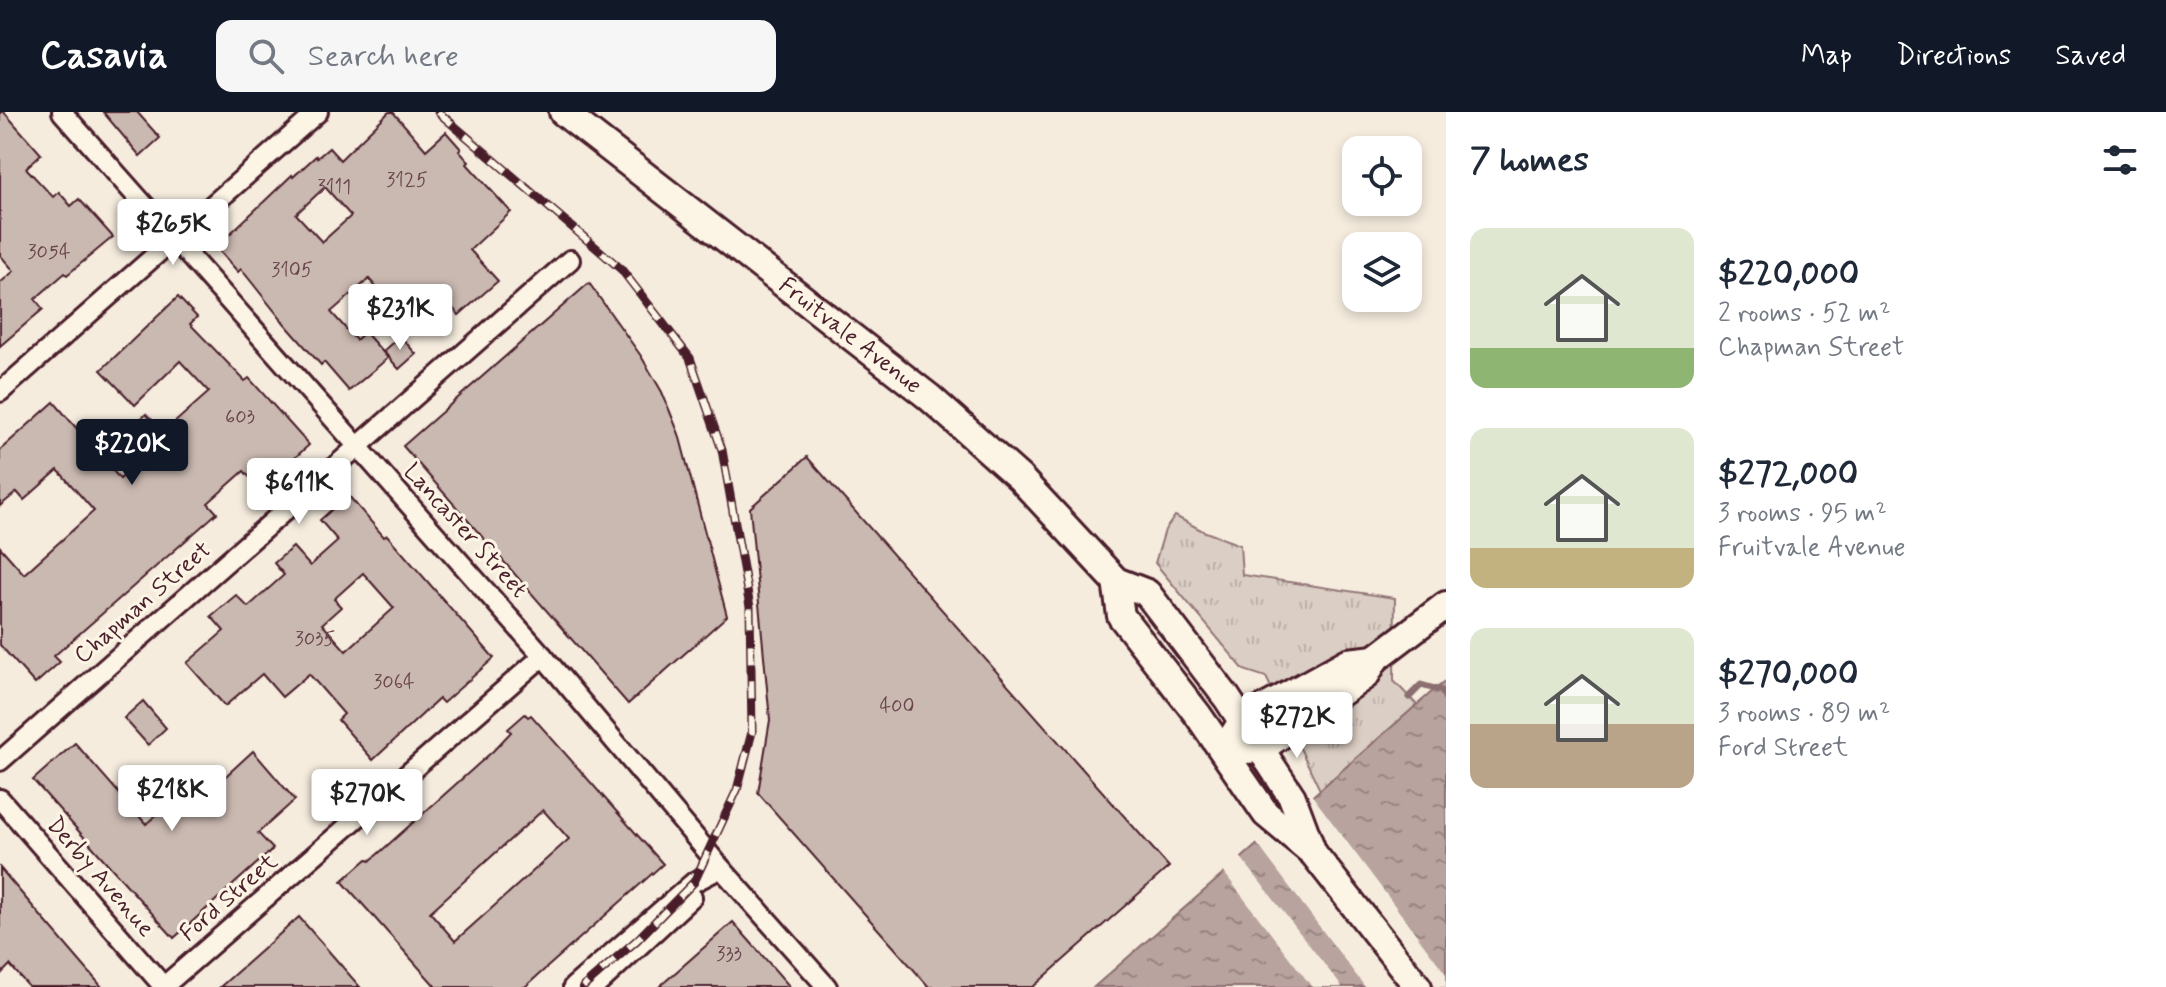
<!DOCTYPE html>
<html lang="en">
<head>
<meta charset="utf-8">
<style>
	:root { --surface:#fff; --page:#f6f6f7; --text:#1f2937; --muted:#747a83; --accent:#111827 }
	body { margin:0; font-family:Mynerve,sans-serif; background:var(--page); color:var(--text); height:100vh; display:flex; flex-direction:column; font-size:30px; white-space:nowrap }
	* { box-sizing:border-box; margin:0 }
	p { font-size:26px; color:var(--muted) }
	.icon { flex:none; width:44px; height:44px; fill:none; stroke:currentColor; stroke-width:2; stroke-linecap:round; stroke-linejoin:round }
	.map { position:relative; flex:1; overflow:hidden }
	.details { display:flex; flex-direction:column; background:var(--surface); width:720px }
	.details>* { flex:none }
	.fabs { position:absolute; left:1342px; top:24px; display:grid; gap:16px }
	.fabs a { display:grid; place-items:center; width:80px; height:80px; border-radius:16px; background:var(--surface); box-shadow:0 4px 12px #0003; font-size:40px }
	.price { position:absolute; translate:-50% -68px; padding:0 18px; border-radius:8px; background:#fff; color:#222; font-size:26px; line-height:52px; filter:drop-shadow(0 2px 4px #0008) }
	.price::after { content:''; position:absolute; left:50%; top:48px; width:24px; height:18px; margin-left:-12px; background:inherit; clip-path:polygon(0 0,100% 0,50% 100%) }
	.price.current { background:var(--accent); color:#fff }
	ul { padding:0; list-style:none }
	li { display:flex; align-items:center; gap:24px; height:200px; padding:0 24px }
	li span { display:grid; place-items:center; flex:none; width:224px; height:160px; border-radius:16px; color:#555 }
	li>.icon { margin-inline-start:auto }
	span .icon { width:96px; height:96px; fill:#fffc; stroke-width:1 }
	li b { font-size:34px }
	h2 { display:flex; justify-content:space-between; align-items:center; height:96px; padding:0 24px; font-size:34px }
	header { display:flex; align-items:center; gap:48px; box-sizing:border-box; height:112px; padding:0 40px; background:var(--accent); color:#fff }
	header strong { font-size:38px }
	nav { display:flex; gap:44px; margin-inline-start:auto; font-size:28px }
	.search { width:560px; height:72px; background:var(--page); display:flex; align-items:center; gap:20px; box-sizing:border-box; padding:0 28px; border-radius:16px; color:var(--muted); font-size:30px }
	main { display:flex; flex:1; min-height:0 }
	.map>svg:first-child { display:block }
	.grass { fill:url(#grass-tufts); stroke:#927678; stroke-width:2 }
	.water { fill:url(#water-ripples); stroke:#8c6e70; stroke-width:2 }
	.pier { fill:#f5ecde }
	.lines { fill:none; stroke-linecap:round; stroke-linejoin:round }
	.stream { stroke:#8c6e70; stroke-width:7 }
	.building { fill:#cab9b1; stroke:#4a1f2b; stroke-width:2; fill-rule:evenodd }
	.street-casing { stroke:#4a1f2b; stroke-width:24 }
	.secondary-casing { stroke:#4a1f2b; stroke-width:32 }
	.street { stroke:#fcf5e5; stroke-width:18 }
	.secondary { stroke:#fcf5e5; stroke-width:26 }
	.rail-casing { stroke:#4a1f2b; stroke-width:9 }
	.rail { stroke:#fcf5e5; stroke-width:6; stroke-dasharray:18; stroke-linecap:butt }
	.labels { text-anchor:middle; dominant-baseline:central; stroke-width:6; stroke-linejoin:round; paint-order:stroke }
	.number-label { font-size:20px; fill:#6a464c }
	.street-label { font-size:24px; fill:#4a1f2b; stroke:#fcf5e5 }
</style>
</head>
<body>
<header>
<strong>Casavia</strong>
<div class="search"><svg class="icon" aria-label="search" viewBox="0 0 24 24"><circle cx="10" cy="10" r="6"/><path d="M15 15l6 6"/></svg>Search here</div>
<nav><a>Map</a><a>Directions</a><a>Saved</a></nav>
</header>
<main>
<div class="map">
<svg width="1446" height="875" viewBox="0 0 1446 875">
	<defs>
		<pattern id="grass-tufts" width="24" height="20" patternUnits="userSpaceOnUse" patternTransform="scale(2)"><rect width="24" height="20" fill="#dbcec4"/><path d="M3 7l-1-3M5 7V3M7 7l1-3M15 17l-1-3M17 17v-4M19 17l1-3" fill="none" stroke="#bdb0a9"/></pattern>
		<pattern id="water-ripples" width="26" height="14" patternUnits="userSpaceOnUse" patternTransform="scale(2)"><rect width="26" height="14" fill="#b8a39e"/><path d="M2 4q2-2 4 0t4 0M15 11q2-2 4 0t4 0" fill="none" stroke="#988481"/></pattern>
	</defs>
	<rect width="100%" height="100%" fill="#f5ecde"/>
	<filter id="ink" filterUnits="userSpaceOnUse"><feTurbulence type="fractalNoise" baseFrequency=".0125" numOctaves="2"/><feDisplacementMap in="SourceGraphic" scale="16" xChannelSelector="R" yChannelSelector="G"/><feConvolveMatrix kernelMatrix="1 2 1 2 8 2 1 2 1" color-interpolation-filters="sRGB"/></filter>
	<g filter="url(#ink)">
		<!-- grass -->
		<polygon class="grass" points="1175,404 1203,419 1240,433 1242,463 1395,486 1394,569 1417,593 1320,678 1266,565 1244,558 1155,451 1165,418"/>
		<!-- water -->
		<polygon class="water" points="1446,569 1446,875 1094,875 1434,578"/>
		<!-- pier -->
		<g class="pier">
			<polygon points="1311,682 1446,862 1446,875 1365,875 1255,729"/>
			<polygon points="1239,743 1342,875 1312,875 1222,758"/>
		</g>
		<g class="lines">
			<!-- stream -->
			<polyline class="stream" points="1409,585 1421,573 1442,579 1446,587"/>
		</g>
		<!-- building -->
		<g class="building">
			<polygon points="0,0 4,0 41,42 26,56 53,85 59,80 71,94 79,87 113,125 67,163 65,161 35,187 43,197 0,234 0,171 14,159 0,143"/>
			<polygon points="103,0 137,0 160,26 140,44"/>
			<path d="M 389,0 L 393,0 L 426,38 L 446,20 L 461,37 L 459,39 L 469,50 L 467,52 L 511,100 L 470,138 L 498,169 L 459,203 L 449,192 L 416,221 L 369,167 L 331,200 L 356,228 L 365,220 L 388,246 L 349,279 L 324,250 L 321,253 L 285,212 L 241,157 L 238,160 L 216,135 L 292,63 L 293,65 L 316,44 L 317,46 L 329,36 L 340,48 ZM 325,75 L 351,104 L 322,130 L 296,102 Z"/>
			<polygon points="589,171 641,244 662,280 679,322 727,504 628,592 403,334"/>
			<polygon points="178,185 197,205 190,212 245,269 249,266 309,333 260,377 244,359 208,391 217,401 54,544 60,550 35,572 0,533 0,435 24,462 94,399 58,358 24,388 17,380 0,394 0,338 54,290 120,367 150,340 129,318 146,302 164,320 209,280 180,249 135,293 101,258"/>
			<polygon points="400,224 416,242 399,257 383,239"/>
			<polygon points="807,345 1169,755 1033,875 929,875 758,681 770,608 750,396"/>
			<path d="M 348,383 L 384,425 L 387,423 L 494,546 L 443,591 L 439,587 L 373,648 L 338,608 L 344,602 L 309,562 L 282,585 L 262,562 L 225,594 L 187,551 L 224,519 L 211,504 L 236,483 L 248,495 L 284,463 L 274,451 L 293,435 L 310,454 L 338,429 L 320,408 ZM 363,461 L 394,496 L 346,539 L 322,512 L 341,495 L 334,487 Z"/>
			<polygon points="143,589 166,616 148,633 124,606"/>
			<path d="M 525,602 L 528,605 L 531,603 L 663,752 L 525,875 L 436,875 L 342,769 L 367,747 L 370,749 L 493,639 L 511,620 L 508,617 ZM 543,698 L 569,727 L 455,829 L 430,800 Z"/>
			<polygon points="75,631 146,712 186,677 193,685 212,668 216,673 253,639 295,688 258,721 273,737 174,826 33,668"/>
			<polygon points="0,756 40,803 102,875 29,875 10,853 0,863"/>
			<polygon points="299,805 360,875 220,875"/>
			<polygon points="733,810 790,875 659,875"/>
		</g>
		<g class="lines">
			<defs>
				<g id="street">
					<polyline points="62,0 543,544 721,756 827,875"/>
					<polyline points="0,280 318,0"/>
					<polyline points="0,649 570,148"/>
					<polyline points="0,687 164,875"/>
					<polyline points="163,875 543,544"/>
					<polyline points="573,875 694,770 721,756"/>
					<polyline points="595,875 692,785"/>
				</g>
				<g id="secondary">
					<path id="s1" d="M 563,0 L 929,285 L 1020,366 L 1116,469 L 1147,481 L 1227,586 L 1292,685 L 1313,741"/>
					<polyline points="1116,469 1121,504 1198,603 1266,702 1313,741 1418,875"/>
					<polyline points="1234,622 1243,608 1348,550 1375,547"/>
					<polyline points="1245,638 1261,637 1366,563 1375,547 1446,493"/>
				</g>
			</defs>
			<!-- street casing -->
			<use href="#street" class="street-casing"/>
			<!-- secondary casing -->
			<use href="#secondary" class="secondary-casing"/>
			<!-- street -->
			<use href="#street" class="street"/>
			<!-- secondary -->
			<use href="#secondary" class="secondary"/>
			<defs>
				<polyline id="rail" points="438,0 621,157 690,246 722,338 750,495 752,620 737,678 694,770 637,828 583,875"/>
			</defs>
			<!-- rail casing -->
			<use href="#rail" class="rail-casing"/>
			<!-- rail -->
			<use href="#rail" class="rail"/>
		</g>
	</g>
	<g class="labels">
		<!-- number labels -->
		<g class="number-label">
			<text x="407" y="68">3125</text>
			<text x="334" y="75">3111</text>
			<text x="49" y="140">3054</text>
			<text x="292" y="158">3105</text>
			<text x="240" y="305">603</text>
			<text x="315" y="527">3035</text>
			<text x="394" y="570">3064</text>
			<text x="897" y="594">400</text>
			<text x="729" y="842">333</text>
		</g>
		<!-- street labels -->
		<g class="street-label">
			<text stroke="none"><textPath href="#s1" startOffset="364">Fruitvale Avenue</textPath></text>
			<text transform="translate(465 419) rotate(48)">Lancaster Street</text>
			<text transform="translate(143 491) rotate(-41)">Chapman Street</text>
			<text transform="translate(100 765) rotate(49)">Derby Avenue</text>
			<text transform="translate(229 786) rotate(-41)">Ford Street</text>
		</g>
	</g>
</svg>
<div class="fabs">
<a><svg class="icon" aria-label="locate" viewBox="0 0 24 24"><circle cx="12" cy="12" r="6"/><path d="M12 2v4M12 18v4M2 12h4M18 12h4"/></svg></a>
<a><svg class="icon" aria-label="layers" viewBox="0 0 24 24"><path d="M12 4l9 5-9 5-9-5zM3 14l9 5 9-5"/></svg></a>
</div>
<b class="price" style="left:173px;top:155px">$265K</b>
<b class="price" style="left:400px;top:240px">$231K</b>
<b class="price current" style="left:132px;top:375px">$220K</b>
<b class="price" style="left:299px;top:414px">$611K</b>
<b class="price" style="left:1297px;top:648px">$272K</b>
<b class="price" style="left:172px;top:721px">$218K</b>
<b class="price" style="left:367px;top:725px">$270K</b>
</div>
<section class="details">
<h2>7 homes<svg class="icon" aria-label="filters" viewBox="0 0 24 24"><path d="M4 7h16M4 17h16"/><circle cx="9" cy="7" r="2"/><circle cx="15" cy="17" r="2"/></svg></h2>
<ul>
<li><span style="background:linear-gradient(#dfe7d0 75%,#8fb573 0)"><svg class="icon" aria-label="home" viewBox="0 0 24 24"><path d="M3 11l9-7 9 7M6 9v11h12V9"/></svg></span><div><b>$220,000</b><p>2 rooms · 52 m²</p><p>Chapman Street</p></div></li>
<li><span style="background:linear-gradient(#dfe7d0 75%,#c2b280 0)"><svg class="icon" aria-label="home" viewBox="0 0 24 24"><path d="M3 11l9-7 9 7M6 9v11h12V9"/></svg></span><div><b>$272,000</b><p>3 rooms · 95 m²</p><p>Fruitvale Avenue</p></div></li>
<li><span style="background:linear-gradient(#dfe7d0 60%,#b9a48a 0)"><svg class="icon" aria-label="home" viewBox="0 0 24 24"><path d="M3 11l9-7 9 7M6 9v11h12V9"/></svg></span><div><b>$270,000</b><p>3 rooms · 89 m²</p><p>Ford Street</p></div></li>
</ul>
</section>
</main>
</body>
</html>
